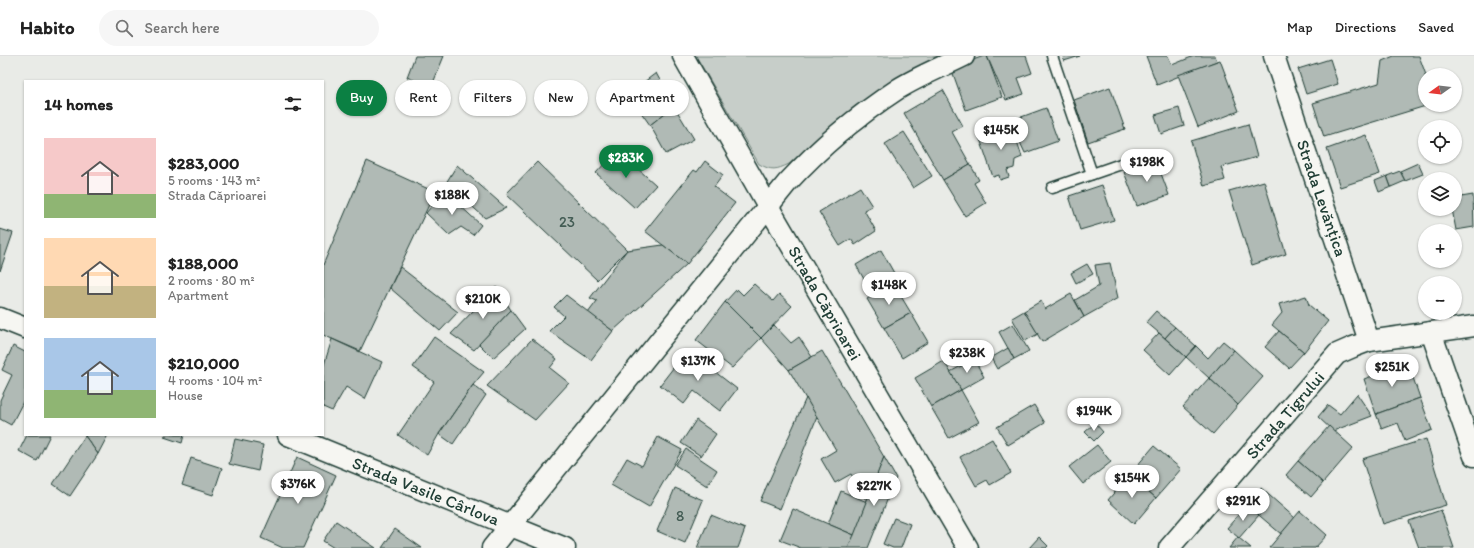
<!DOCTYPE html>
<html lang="en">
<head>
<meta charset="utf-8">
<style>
	:root { --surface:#fff; --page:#f6f6f6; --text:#222; --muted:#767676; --line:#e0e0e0; --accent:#0b8043 }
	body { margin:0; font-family:Itim,sans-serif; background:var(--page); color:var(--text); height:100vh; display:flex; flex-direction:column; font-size:15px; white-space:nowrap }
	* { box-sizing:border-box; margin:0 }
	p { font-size:13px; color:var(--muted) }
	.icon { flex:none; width:22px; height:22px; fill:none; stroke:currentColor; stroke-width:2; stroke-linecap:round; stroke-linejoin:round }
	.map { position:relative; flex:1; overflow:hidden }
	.panel { position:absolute; left:24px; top:24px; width:300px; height:356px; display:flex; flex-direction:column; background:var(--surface); border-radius:0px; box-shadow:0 1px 3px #0004 }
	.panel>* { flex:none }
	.hud { position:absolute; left:336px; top:24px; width:380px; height:36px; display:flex; gap:8px }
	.needle { width:26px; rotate:255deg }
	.controls { position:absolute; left:1418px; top:12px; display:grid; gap:8px }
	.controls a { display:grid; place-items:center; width:44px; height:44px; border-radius:50%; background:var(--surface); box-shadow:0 1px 3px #0004; font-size:20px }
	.price { position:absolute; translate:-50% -34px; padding:0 9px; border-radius:14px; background:#fff; color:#222; font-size:13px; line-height:26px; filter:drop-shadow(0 1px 2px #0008) }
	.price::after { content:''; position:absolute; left:50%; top:24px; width:12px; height:9px; margin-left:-6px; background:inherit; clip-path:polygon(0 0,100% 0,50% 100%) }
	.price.active { background:var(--accent); color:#fff }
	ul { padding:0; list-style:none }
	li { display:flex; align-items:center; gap:12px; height:100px; padding:0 20px }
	li span { display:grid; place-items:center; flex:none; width:112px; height:80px; border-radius:0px; color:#555 }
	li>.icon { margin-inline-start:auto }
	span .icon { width:48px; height:48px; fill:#fffc; stroke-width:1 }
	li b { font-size:17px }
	h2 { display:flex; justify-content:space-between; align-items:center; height:48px; padding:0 20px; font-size:17px }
	.tag { padding:0 14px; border-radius:18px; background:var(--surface); box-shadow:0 1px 3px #0004; font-size:14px; line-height:36px }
	.tag.active { background:var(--accent); color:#fff }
	header { display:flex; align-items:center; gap:24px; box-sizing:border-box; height:56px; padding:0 20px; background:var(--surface); border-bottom:1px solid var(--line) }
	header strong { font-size:19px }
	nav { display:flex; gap:22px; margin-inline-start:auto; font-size:14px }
	.search { width:280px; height:36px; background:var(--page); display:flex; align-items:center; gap:10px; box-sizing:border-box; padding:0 14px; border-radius:22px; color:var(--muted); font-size:15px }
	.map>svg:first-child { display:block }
	.green { fill:#c7cec9; stroke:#73867e }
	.building { fill:#b0bab5; stroke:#1f3d34 }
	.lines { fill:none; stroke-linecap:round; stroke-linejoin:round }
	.lane-casing { stroke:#1f3d34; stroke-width:13 }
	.street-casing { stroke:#1f3d34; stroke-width:23 }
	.lane { stroke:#f6f6f2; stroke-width:10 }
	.street { stroke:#f6f6f2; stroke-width:20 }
	.labels { text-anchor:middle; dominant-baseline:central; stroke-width:3; stroke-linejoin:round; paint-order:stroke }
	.number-label { font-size:15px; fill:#435c54 }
	.street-label { font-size:17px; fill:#1f3d34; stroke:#f6f6f2 }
</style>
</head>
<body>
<header>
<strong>Habito</strong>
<div class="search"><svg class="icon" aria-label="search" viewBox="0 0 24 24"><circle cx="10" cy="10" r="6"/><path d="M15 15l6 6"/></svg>Search here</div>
<nav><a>Map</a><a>Directions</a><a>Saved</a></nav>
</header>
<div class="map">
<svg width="1474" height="492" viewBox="0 0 1474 492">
	<rect width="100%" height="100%" fill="#e9ebe7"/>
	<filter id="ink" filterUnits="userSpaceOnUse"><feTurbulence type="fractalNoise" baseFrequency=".025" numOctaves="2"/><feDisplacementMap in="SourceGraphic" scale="8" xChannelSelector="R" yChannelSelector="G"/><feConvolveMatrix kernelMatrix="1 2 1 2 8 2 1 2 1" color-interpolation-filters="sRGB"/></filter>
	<g filter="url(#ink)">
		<!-- green -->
		<path class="green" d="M 696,0 L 939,0 L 907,17 L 855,50 L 789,108 C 776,114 772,115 759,108 Z"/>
		<!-- building -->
		<g class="building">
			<polygon points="415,0 444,0 431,32 407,21"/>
			<polygon points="984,0 987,0 1002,41 966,54 951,12"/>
			<polygon points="987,0 1026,0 1032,17 1018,22 1024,38 1006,44"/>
			<polygon points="1063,0 1080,0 1064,5"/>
			<polygon points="1146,0 1168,0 1172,9 1194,0 1215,0 1217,5 1157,29"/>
			<polygon points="1394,0 1419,0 1426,19 1425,19 1425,49 1429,49 1324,81 1313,47 1379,27 1382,5"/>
			<polygon points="1330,3 1338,28 1306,38 1298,13"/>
			<polygon points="1220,4 1239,55 1198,71 1178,19"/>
			<polygon points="656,17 674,50 650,69 628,38"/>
			<polygon points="1110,31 1125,73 1088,86 1074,44"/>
			<polygon points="943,34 963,70 952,76 970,108 943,124 904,57"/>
			<polygon points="674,50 694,83 666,98 650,69"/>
			<polygon points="1046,52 1058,85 1025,97 1012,69 1013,64"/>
			<polygon points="1179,52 1184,70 1161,78 1155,59"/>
			<polygon points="1248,68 1257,101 1221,111 1225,124 1204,130 1191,85"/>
			<polygon points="1012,69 1022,101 1015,104 1014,112 1007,114 1009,121 1000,124 999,119 993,121 979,80"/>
			<polygon points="904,76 932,120 913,132 885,88"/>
			<polygon points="1366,79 1380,118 1340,131 1327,93"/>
			<polygon points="617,94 656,129 635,152 596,117"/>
			<polygon points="1156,104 1169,139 1137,150 1124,116"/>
			<polygon points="367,105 435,136 360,295 323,279 323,209"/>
			<polygon points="705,105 723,119 714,131 735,147 687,208 645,175 694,114 697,116"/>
			<polygon points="537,106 627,194 597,224 506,138"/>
			<polygon points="1418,107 1423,118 1405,125 1400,115"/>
			<polygon points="970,108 979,124 974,127 986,147 965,160 943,124"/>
			<polygon points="457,109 506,152 485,162 446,127"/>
			<polygon points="1400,115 1405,125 1391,131 1387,120"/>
			<polygon points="1387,120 1391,131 1379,136 1375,125"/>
			<polygon points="1264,125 1286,198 1252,209 1229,135"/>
			<polygon points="1102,129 1114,164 1080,174 1069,140"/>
			<polygon points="860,131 872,150 864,154 876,175 855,189 851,183 840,190 819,156"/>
			<polygon points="444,135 481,169 473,179 461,171 449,179 426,157"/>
			<polygon points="1473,139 1474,171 1456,174 1452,153 1455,153 1455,142"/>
			<polygon points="0,173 13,177 0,215"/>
			<polygon points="663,189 687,208 613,275 588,257 597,245 590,242 627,194"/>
			<polygon points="881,194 894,217 869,232 856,209"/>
			<polygon points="1110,207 1118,242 1084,261 1075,244 1099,230 1095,209"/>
			<polygon points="1087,208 1093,218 1076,227 1071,217"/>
			<polygon points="400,211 458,256 440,275 390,232"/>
			<polygon points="893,227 911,257 884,272 867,243"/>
			<polygon points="754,228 773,245 779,238 792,250 761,282 725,246 737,233 743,239"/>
			<polygon points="496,231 511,254 474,294 451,278"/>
			<polygon points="1071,238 1084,261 1042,286 1024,255 1041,245 1045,253"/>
			<polygon points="566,239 613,275 591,304 549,275 564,260 554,251"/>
			<polygon points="1306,240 1309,249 1328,265 1304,296 1272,269 1282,257 1279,248"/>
			<polygon points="725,246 761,282 732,312 696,284"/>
			<polygon points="511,254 525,273 493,302 479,288"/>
			<polygon points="1024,255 1038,278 1025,285 1012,262"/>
			<polygon points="1156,255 1175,271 1165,282 1146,266"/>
			<polygon points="911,257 928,286 902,302 884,272"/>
			<polygon points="1013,268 1029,295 1014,303 999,276"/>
			<polygon points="774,269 791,287 799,281 812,301 789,314 761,282"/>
			<polygon points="1175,271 1196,290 1186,301 1165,282"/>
			<polygon points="1279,275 1304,296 1289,312 1265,291"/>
			<polygon points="1159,277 1186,301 1170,319 1143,294"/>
			<polygon points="434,281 484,316 473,329 439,378 427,399 398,379 434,326 413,311"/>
			<polygon points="332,283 382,306 365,343 346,331 332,355 323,351 323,312"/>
			<polygon points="532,283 557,303 550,312 569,327 535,364 487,330"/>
			<polygon points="1223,285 1234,294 1209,322 1186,301 1196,290 1208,302"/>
			<polygon points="13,290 25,296 25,342 11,369 0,363 0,344 12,319 2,314"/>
			<polygon points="1008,292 1014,303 997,313 991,302"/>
			<polygon points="687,294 737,333 720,355 694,335 684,348 660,329"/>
			<polygon points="1234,294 1263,321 1238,349 1209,322"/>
			<polygon points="822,295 884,401 867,446 851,418 835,427 821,403 836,394 789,314"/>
			<polygon points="974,303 984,321 961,334 950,316"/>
			<polygon points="944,305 961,334 931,351 915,322"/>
			<polygon points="1408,307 1420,342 1376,358 1364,323"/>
			<polygon points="1209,322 1238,349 1213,378 1183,351"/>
			<polygon points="473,329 486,339 453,388 439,378"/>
			<polygon points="961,334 979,366 949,382 931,351"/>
			<polygon points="1357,338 1372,360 1333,375 1318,361 1328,349 1340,358"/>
			<polygon points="806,342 817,361 780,453 760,445"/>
			<polygon points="1420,342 1432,374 1405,385 1398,367 1382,373 1376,358"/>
			<polygon points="1034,349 1045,367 1008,389 997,371"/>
			<polygon points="696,364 716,378 701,400 681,387"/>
			<polygon points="1095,367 1103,376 1094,385 1085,376"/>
			<polygon points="1329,370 1353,392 1323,427 1298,405"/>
			<polygon points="27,379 50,379 37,405 19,395"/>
			<polygon points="86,379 108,379 98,398 85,380"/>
			<polygon points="165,379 184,379 182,387 164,381"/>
			<polygon points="85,380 98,398 70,440 53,428"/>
			<polygon points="658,381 682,394 649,451 611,429 627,402 642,410"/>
			<polygon points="235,383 263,389 258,415 229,408"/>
			<polygon points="992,383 1011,417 990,429 987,424 976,430 960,401"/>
			<polygon points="1426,383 1446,449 1383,468 1362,403"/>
			<polygon points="1097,389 1111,406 1083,428 1069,411"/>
			<polygon points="1154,390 1181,413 1156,442 1129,419"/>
			<polygon points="686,393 717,414 707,430 675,409"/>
			<polygon points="297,401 336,419 303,492 283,492 261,482"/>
			<polygon points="884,401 896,422 868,492 848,492"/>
			<polygon points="191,402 222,412 213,439 182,429"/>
			<polygon points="1298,405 1323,427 1311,441 1286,419"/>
			<polygon points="1129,419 1156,442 1134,468 1108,444"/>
			<polygon points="675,432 703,444 685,487 657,475"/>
			<polygon points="1261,432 1295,462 1281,478 1247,449"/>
			<polygon points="841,435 867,446 854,479 828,468"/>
			<polygon points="1247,449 1259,459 1239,482 1227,472"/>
			<polygon points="793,453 854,479 848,492 801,492 780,484"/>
			<polygon points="1441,454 1454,492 1419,492 1409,465"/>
			<polygon points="1300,455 1327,479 1315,492 1269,492"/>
			<polygon points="711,459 745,473 738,492 697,492"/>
			<polygon points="894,462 910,468 901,492 893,492 883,488"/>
			<polygon points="336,465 376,492 334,492 323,485"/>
			<polygon points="395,473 422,492 382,492"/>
			<polygon points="1039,481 1048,490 1046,492 1029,492"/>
			<polygon points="1238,481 1239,482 1251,492 1229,492"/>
		</g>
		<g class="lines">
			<defs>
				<g id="lane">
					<polyline points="1052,0 1092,118"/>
					<polyline points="1052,132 1121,108"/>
				</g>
				<g id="street">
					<polyline points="683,0 768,150 968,492"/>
					<polyline points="1274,0 1369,285"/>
					<polyline points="0,262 25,272"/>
					<polyline points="1431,276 1474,400"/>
					<polyline points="288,379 565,492"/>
					<path d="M 492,492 L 787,127 C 820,91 857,60 898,33 C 919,20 942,11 964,0"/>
					<polyline points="1169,492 1337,298 1353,291 1369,285 1474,270"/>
				</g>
			</defs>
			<!-- lane casing -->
			<use href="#lane" class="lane-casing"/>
			<!-- street casing -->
			<use href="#street" class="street-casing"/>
			<!-- lane -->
			<use href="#lane" class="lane"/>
			<!-- street -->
			<use href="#street" class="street"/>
		</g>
	</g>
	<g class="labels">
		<!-- number labels -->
		<g class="number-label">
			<text x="567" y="166">23</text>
			<text x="680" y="460">8</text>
		</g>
		<!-- street labels -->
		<g class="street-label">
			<text transform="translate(1322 142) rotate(71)">Strada Levănțica</text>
			<text transform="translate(825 247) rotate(60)">Strada Căprioarei</text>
			<text transform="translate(1285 359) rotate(-49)">Strada Tigrului</text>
			<text transform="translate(426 435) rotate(22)">Strada Vasile Cârlova</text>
		</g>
	</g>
</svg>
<div class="controls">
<a><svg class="needle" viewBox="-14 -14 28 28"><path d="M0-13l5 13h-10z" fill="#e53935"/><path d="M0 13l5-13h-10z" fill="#767676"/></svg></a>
<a><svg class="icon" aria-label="locate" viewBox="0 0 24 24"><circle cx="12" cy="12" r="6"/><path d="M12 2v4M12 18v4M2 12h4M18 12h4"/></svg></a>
<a><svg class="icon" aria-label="layers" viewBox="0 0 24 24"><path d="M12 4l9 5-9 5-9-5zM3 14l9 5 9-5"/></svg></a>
<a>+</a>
<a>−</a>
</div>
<b class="price" style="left:1001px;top:95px">$145K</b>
<b class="price active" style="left:626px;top:123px">$283K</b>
<b class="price" style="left:1147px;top:127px">$198K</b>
<b class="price" style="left:452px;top:160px">$188K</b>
<b class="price" style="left:889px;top:250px">$148K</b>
<b class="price" style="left:483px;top:264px">$210K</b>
<b class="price" style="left:967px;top:318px">$238K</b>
<b class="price" style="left:698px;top:326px">$137K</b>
<b class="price" style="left:1392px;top:332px">$251K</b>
<b class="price" style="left:1094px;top:376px">$194K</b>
<b class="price" style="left:1132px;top:443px">$154K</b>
<b class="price" style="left:298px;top:449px">$376K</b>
<b class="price" style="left:874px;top:451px">$227K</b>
<b class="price" style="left:1243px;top:466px">$291K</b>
<div class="hud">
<a class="tag active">Buy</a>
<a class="tag">Rent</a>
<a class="tag">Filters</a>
<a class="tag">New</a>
<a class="tag">Apartment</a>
</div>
<section class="panel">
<h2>14 homes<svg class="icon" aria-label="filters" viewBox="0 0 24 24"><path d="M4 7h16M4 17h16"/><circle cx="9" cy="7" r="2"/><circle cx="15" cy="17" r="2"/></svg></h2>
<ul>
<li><span style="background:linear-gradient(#f6c9c9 70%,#8fb573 0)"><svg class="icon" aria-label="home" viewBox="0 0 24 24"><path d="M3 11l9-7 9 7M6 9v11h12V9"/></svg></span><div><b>$283,000</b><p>5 rooms · 143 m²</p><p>Strada Căprioarei</p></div></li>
<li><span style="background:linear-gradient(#ffd9b3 60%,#c2b280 0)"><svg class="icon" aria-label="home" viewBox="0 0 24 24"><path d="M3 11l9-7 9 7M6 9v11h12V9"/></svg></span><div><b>$188,000</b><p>2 rooms · 80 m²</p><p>Apartment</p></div></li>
<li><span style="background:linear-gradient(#a9c7e8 65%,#8fb573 0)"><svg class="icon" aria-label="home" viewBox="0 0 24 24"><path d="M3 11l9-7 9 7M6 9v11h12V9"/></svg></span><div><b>$210,000</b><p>4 rooms · 104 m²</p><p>House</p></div></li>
</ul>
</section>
</div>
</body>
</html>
